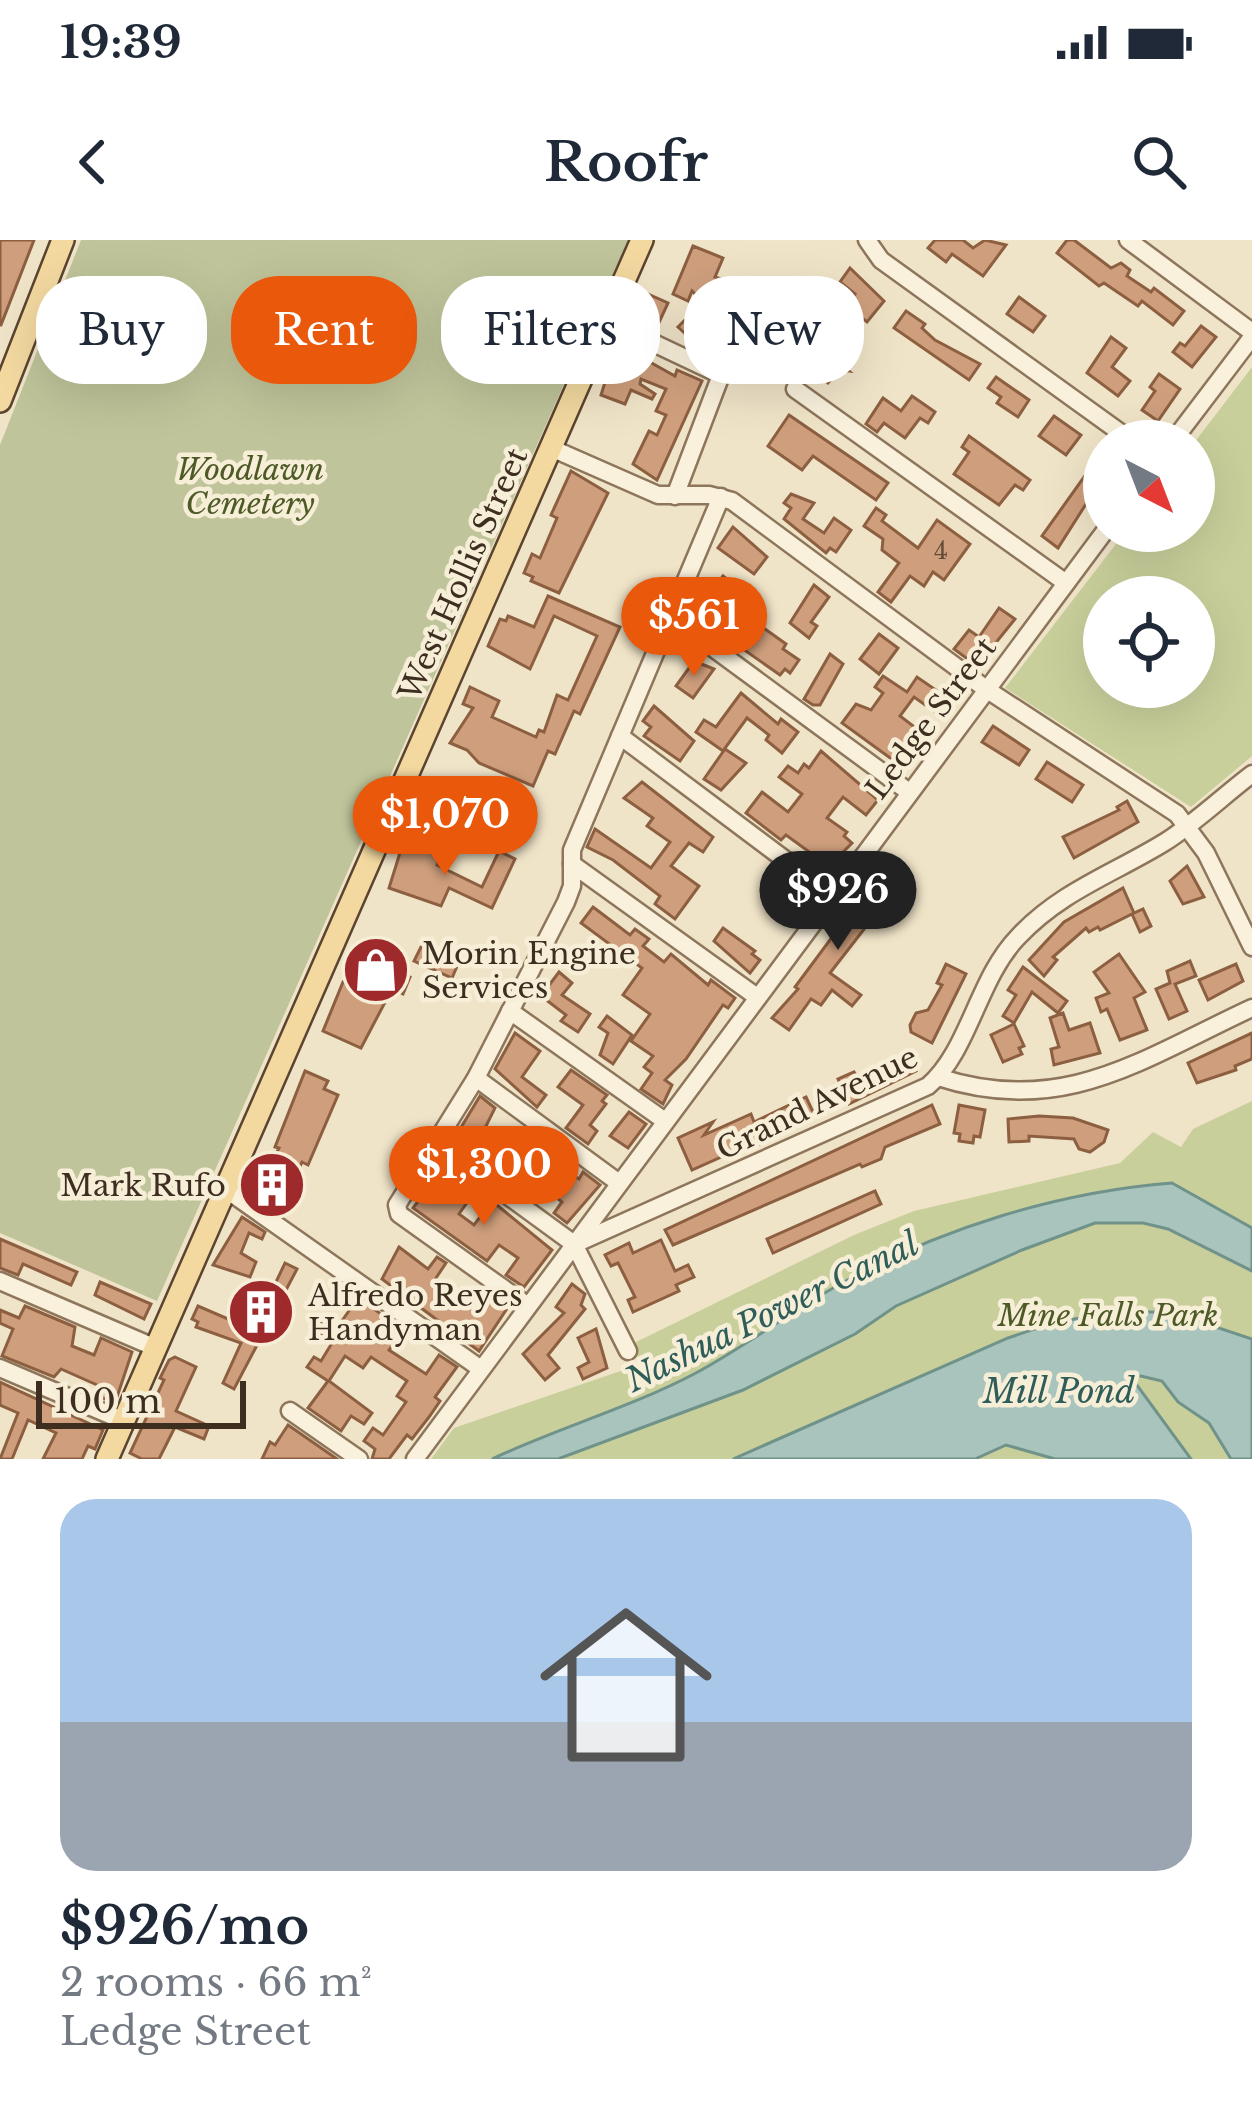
<!DOCTYPE html>
<html lang="en">
<head>
<meta charset="utf-8">
<style>
	:root { --surface:#fff; --page:#f2f2f3; --text:#1f2937; --muted:#747a83; --line:#e0e1e3; --accent:#ea580c }
	body { margin:0; font-family:"Libre Baskerville",serif; background:var(--page); color:var(--text); height:100vh; display:flex; flex-direction:column; font-size:45px; white-space:nowrap }
	* { box-sizing:border-box; margin:0 }
	p { font-size:39px; color:var(--muted) }
	.icon { flex:none; width:66px; height:66px; fill:none; stroke:currentColor; stroke-width:2; stroke-linecap:round; stroke-linejoin:round }
	.map { position:relative; height:1219px; overflow:hidden }
	.drawer { display:flex; flex-direction:column; background:var(--surface); flex:1 }
	.drawer>* { flex:none }
	.banner { position:absolute; left:36px; top:36px; width:1182px; height:108px; display:flex; gap:24px }
	.needle { width:78px; rotate:138deg }
	.fabs { position:absolute; left:1083px; top:180px; display:grid; gap:24px }
	.fabs a { display:grid; place-items:center; width:132px; height:132px; border-radius:50%; background:var(--surface); box-shadow:0 12px 48px #0002; font-size:60px }
	.scale { position:absolute; left:36px; bottom:30px; width:210px; box-sizing:border-box; padding-left:12px; border:6px solid #3d2e20; border-top:0; font-size:33px; line-height:42px; white-space:nowrap; color:#3d2e20; -webkit-text-stroke:9px #f7eed8; paint-order:stroke }
	.price { position:absolute; translate:-50% -102px; padding:0 27px; border-radius:42px; background:var(--accent); color:#fff; font-size:39px; line-height:78px; filter:drop-shadow(0 3px 6px #0008) }
	.price::after { content:''; position:absolute; left:50%; top:72px; width:36px; height:27px; margin-left:-18px; background:inherit; clip-path:polygon(0 0,100% 0,50% 100%) }
	.price.active { background:#222; color:#fff }
	ul { padding:0; list-style:none }
	li { display:grid; align-content:center; gap:24px; height:636px; padding:0 60px }
	li+li { border-top:3px solid var(--line) }
	li span { display:grid; place-items:center; height:372px; border-radius:36px; color:#555 }
	li>.icon { margin-inline-start:auto }
	span .icon { width:216px; height:216px; fill:#fffc; stroke-width:1 }
	li b { font-size:51px }
	.pill { padding:0 42px; border-radius:48px; background:var(--surface); box-shadow:0 12px 48px #0002; font-size:42px; line-height:108px }
	.pill.active { background:var(--accent); color:#fff }
	.status { display:flex; justify-content:space-between; align-items:center; height:84px; padding:0 60px; background:var(--surface); direction:ltr }
	.status svg { height:33px; fill:currentColor }
	header { display:flex; justify-content:space-between; align-items:center; height:156px; padding:0 60px; background:var(--surface); font-size:54px; font-weight:600 }
	.map>svg:first-child { display:block }
	.green { fill:#c9cf9b; fill-rule:evenodd }
	.cemetery { fill:#bfc49a }
	.water { fill:#a9c4bc; stroke:#6f938a; stroke-width:3 }
	.building { fill:#cf9f7d; stroke:#8d5f41; stroke-width:3 }
	.lines { fill:none; stroke-linecap:round; stroke-linejoin:round }
	.minor-casing { stroke:#8d765c; stroke-width:21 }
	.major-casing { stroke:#5b4430; stroke-width:26 }
	.minor { stroke:#faf1dc; stroke-width:16 }
	.major { stroke:#f3d9a0; stroke-width:21 }
	.labels { text-anchor:middle; dominant-baseline:central; stroke-width:9; stroke-linejoin:round; paint-order:stroke }
	.number-label { font-size:24px; fill:#624a37 }
	.park-label { font-size:30px; font-style:italic; fill:#4d5a26; stroke:#f7eed8 }
	.street-label { font-size:30px; fill:#3d2e20; stroke:#f7eed8 }
	.poi-label { font-size:30px; fill:#3d2e20; stroke:#f7eed8; text-anchor:start }
	.water-label { font-size:33px; font-style:italic; fill:#2f5d5a; stroke:#f7eed8 }
</style>
</head>
<body>
<div class="status"><b>19:39</b><svg viewBox="0 0 49 12"><path d="M0 12V9h3v3zM5 12V6h3v6zM10 12V3h3v9zM15 12V0h3v12zM26 1h20v11H26zM47 4h2v5h-2z"/></svg></div>
<header><svg class="icon" aria-label="back" viewBox="0 0 24 24"><path d="M15 5l-7 7 7 7"/></svg>Roofr<svg class="icon" aria-label="search" viewBox="0 0 24 24"><circle cx="10" cy="10" r="6"/><path d="M15 15l6 6"/></svg></header>
<div class="map">
<svg width="1252" height="1219" viewBox="0 0 1252 1219">
	<rect width="100%" height="100%" fill="#f0e4c8"/>
	<!-- green -->
	<g class="green">
		<path d="M 1252,127 L 1252,516 L 1191,567 L 1005,448 L 1126,291 L 1194,291 L 1194,203 ZM 1104,357 L 1194,357 L 1194,447 L 1104,447 Z"/>
		<polygon points="1252,861 1252,1219 431,1219 454,1188 641,1124 632,1104 854,995 914,971 1120,923 1153,892 1181,907 1193,889"/>
	</g>
	<!-- cemetery -->
	<polygon class="cemetery" points="81,0 628,0 157,1061 0,993 0,205"/>
	<!-- water -->
	<g class="water">
		<path d="M 1172,943 L 1252,988 L 1252,1031 L 1168,989 L 1143,983 L 1095,983 L 1022,1010 L 896,1066 L 855,1094 L 743,1150 L 558,1219 L 492,1219 C 558,1188 629,1168 694,1134 C 745,1107 791,1071 842,1043 C 942,988 1058,952 1172,943 Z"/>
		<polygon points="1114,1072 1171,1072 1252,1099 1252,1219 1231,1219 1209,1183 1178,1162 1162,1141 1128,1133 1191,1219 1055,1219 1006,1205 975,1219 733,1219 1008,1098 1052,1083"/>
	</g>
	<!-- building -->
	<g class="building">
		<polygon points="0,0 34,0 1,85 0,85"/>
		<polygon points="935,0 963,0 973,8 985,0 1006,5 983,36 952,14 946,22 928,8"/>
		<polygon points="1067,0 1074,0 1111,28 1121,23 1130,30 1127,36 1151,52 1154,48 1184,71 1173,85 1142,61 1138,66 1104,43 1099,46 1057,13"/>
		<polygon points="693,6 723,18 715,37 733,43 709,68 692,51 688,61 673,54"/>
		<polygon points="850,28 884,61 867,82 846,65 855,54 840,42"/>
		<polygon points="639,50 668,63 656,89 634,79 637,72 631,69"/>
		<polygon points="1019,57 1045,76 1033,92 1007,74"/>
		<polygon points="906,71 925,84 922,88 935,100 980,124 969,140 894,88"/>
		<polygon points="706,76 725,93 706,113 678,87 688,77 697,85"/>
		<polygon points="1201,86 1216,97 1192,127 1173,112 1180,103 1185,106"/>
		<polygon points="1111,97 1126,108 1112,127 1130,141 1118,156 1087,133"/>
		<polygon points="617,104 643,119 636,133 648,121 675,136 677,130 702,141 657,240 633,224 649,191 657,195 666,175 656,171 666,149 641,139 640,144 655,154 652,159 631,150 625,164 601,155"/>
		<polygon points="821,107 849,131 839,130 828,143 806,125"/>
		<polygon points="1159,134 1180,149 1158,181 1142,170 1155,151 1150,147"/>
		<polygon points="996,137 1029,160 1018,177 997,163 1001,157 988,148"/>
		<polygon points="912,156 935,172 928,183 920,178 905,198 884,183 877,192 866,184 883,158 901,171"/>
		<polygon points="789,175 888,243 876,260 813,216 802,230 768,206"/>
		<polygon points="1054,176 1081,195 1066,215 1039,196"/>
		<polygon points="969,196 1030,240 1023,250 1015,245 999,265 954,234 969,212 962,207"/>
		<polygon points="1104,209 1104,245 1100,242 1058,308 1042,296"/>
		<polygon points="571,231 608,253 559,353 531,341 533,337 524,333 532,314 540,318 557,278 551,275"/>
		<polygon points="791,254 814,263 803,279 824,293 834,278 851,290 836,312 830,308 826,313 784,279 791,268 784,263"/>
		<polygon points="876,268 886,275 882,281 918,308 937,280 970,304 944,340 933,332 924,346 910,336 891,362 878,352 899,323 882,310 883,299 864,286"/>
		<polygon points="733,287 767,317 754,334 718,308"/>
		<polygon points="723,336 741,350 730,364 786,404 783,409 799,420 790,433 785,429 780,435 689,371 704,344 712,351"/>
		<polygon points="814,345 829,357 811,382 817,386 809,398 790,383"/>
		<polygon points="548,356 620,387 580,474 574,471 555,514 548,511 533,546 479,523 467,510 450,503 473,468 463,464 470,447 499,461 492,477 536,497 539,490 544,492 557,455 568,460 597,396 554,376 530,429 488,406 500,379 506,381 508,376 534,387"/>
		<polygon points="999,368 1015,379 977,426 954,409 969,390 979,397"/>
		<polygon points="879,394 898,408 879,434 860,419"/>
		<polygon points="830,414 843,424 820,465 813,465 804,459"/>
		<polygon points="694,421 714,429 693,458 676,446"/>
		<polygon points="883,436 907,452 917,437 949,459 938,474 914,457 900,476 925,495 904,528 842,483 856,464 871,470 883,453 875,447"/>
		<polygon points="741,453 778,484 781,479 798,492 782,513 766,500 769,495 747,478 723,511 696,492 704,480 716,487"/>
		<polygon points="654,466 694,501 680,521 644,496 651,487 643,481"/>
		<polygon points="993,486 1029,510 1019,525 982,502"/>
		<polygon points="725,509 746,523 721,550 704,539"/>
		<polygon points="821,511 878,560 866,575 843,557 827,578 847,592 844,596 852,603 824,631 804,616 808,611 786,595 781,600 746,573 762,552 788,572 802,554 779,537 788,526 798,533 804,524 809,528"/>
		<polygon points="1047,522 1083,545 1072,562 1036,539"/>
		<polygon points="642,542 713,597 703,612 689,603 671,626 699,646 675,679 655,664 660,656 613,620 587,607 595,589 651,628 670,602 647,586 653,578 624,558"/>
		<polygon points="431,551 485,574 476,594 422,569"/>
		<polygon points="1127,561 1138,582 1074,618 1063,597 1119,570 1117,567"/>
		<polygon points="403,603 426,609 440,618 437,625 482,647 499,611 515,619 492,668 449,648 441,666 389,648"/>
		<polygon points="885,626 903,639 830,733 861,755 852,766 832,750 821,765 811,759 789,790 772,778 798,749 795,747"/>
		<polygon points="1187,626 1204,657 1183,664 1170,641"/>
		<polygon points="1123,648 1134,673 1143,669 1151,686 1140,692 1132,674 1100,690 1098,687 1089,692 1086,688 1053,717 1057,720 1044,736 1029,720 1064,682"/>
		<polygon points="593,667 630,695 635,689 649,699 643,706 664,722 671,714 708,745 711,740 735,758 728,768 723,765 686,819 665,840 672,845 663,864 641,849 652,833 644,827 653,816 631,801 650,774 623,755 642,728 581,683"/>
		<polygon points="723,688 755,711 752,714 760,720 750,733 714,701"/>
		<polygon points="371,703 388,710 381,725 410,737 403,754 392,749 361,808 323,791 343,742 352,746"/>
		<polygon points="421,707 458,724 452,738 414,721"/>
		<polygon points="1119,714 1145,752 1134,758 1147,790 1120,800 1107,769 1101,772 1096,758 1109,753 1094,732"/>
		<polygon points="1190,721 1196,736 1175,744 1187,771 1169,779 1156,749 1170,743 1167,731"/>
		<polygon points="946,724 966,734 932,803 911,792 910,785 916,773 928,770 942,745 937,743"/>
		<polygon points="1236,724 1243,741 1208,760 1199,740"/>
		<polygon points="1023,727 1067,761 1058,773 1032,752 1014,783 1003,776 1016,755 1008,750"/>
		<polygon points="559,732 572,743 562,755 590,774 578,792 561,781 566,775 541,756"/>
		<polygon points="1063,773 1069,790 1090,783 1100,813 1054,825 1051,809 1059,807 1050,778"/>
		<polygon points="607,776 632,795 613,824 600,815 608,793 599,787"/>
		<polygon points="1014,784 1024,806 1019,808 1022,814 1003,822 991,795"/>
		<polygon points="515,793 540,811 522,837 546,855 537,867 495,829"/>
		<polygon points="1252,793 1252,819 1235,826 1236,830 1197,843 1188,823"/>
		<polygon points="909,814 916,831 849,864 838,839 854,832 857,837"/>
		<polygon points="571,830 607,855 602,861 606,864 590,885 597,891 588,904 566,888 583,865 558,847"/>
		<polygon points="305,831 328,841 324,849 338,855 308,925 302,922 285,961 278,963 255,954 259,947 251,943 258,928 267,932 279,908 275,907"/>
		<polygon points="480,856 495,868 485,888 508,904 491,928 454,899"/>
		<polygon points="806,857 815,876 748,910 746,906 692,930 678,898 713,882 704,895 751,874 754,882"/>
		<polygon points="932,865 940,884 885,907 881,919 862,927 860,924 673,1005 665,990"/>
		<polygon points="959,865 985,870 980,897 974,896 973,903 959,901 960,894 954,893"/>
		<polygon points="629,872 646,884 628,908 610,896"/>
		<polygon points="1039,876 1073,878 1108,890 1104,902 1090,912 1079,909 1074,899 1029,896 1029,901 1009,902 1008,879"/>
		<polygon points="583,932 600,945 567,983 554,973 562,962 557,958 574,936 579,939"/>
		<polygon points="446,933 476,950 459,974 474,985 492,961 552,1010 524,1047 506,1035 518,1018 499,1005 487,1021 413,968 423,955 428,959"/>
		<polygon points="875,951 881,964 773,1013 767,999"/>
		<polygon points="242,977 265,992 262,999 249,993 241,1013 256,1022 250,1037 213,1025"/>
		<polygon points="0,999 77,1032 71,1045 23,1024 18,1035 0,1028"/>
		<polygon points="661,1000 675,1031 688,1025 694,1037 676,1045 679,1051 633,1072 628,1060 635,1057 618,1023 611,1026 605,1015 629,1003 633,1013"/>
		<polygon points="399,1007 428,1029 437,1017 446,1023 434,1041 478,1072 491,1055 508,1067 479,1111 382,1039"/>
		<polygon points="285,1023 297,1029 234,1149 223,1143 241,1103 196,1087 198,1082 192,1079 198,1066 228,1079 231,1072 241,1076 252,1054 267,1061"/>
		<polygon points="100,1042 151,1064 144,1079 95,1055"/>
		<polygon points="572,1044 585,1054 581,1065 585,1069 548,1115 559,1128 545,1140 523,1114 564,1073 556,1067"/>
		<polygon points="358,1058 404,1090 389,1110 426,1134 439,1115 457,1127 435,1157 440,1161 429,1177 412,1199 407,1195 389,1219 372,1219 375,1209 364,1201 373,1188 383,1195 406,1162 397,1156 407,1141 371,1117 363,1128 345,1116 329,1141 372,1173 364,1184 351,1176 341,1191 308,1168 328,1141 307,1127 314,1117 321,1121 332,1103 311,1088 316,1080 334,1092"/>
		<polygon points="25,1066 75,1087 72,1106 94,1115 101,1098 132,1112 115,1163 100,1157 97,1145 61,1129 54,1137 2,1116 13,1089 0,1083 0,1070 19,1078"/>
		<polygon points="596,1089 607,1128 583,1139 578,1128 589,1122 578,1098"/>
		<polygon points="175,1117 196,1127 176,1171 209,1186 204,1199 175,1187 159,1219 142,1219 130,1213 164,1140 160,1138 169,1120"/>
		<polygon points="0,1142 103,1190 95,1209 88,1206 82,1219 43,1219 56,1193 28,1180 12,1219 0,1219 18,1173 0,1165"/>
		<polygon points="288,1185 337,1219 262,1219 270,1202 275,1205"/>
	</g>
	<g class="lines">
		<defs>
			<g id="minor">
				<polyline points="867,0 881,20 1132,201"/>
				<polyline points="1128,0 1252,92"/>
				<polyline points="607,81 721,135 675,256"/>
				<polyline points="795,149 1066,343"/>
				<polyline points="1173,201 1252,97"/>
				<polyline points="551,208 658,255 709,255 732,261 986,449 1177,574 1206,613 1252,707"/>
				<polyline points="671,377 909,552"/>
				<polyline points="620,496 832,655"/>
				<polyline points="572,624 757,757"/>
				<polyline points="510,771 665,881"/>
				<path d="M 938,837 C 1063,878 1142,819 1252,768"/>
				<polyline points="476,838 619,943"/>
				<polyline points="437,904 574,1004 628,1111"/>
				<polyline points="224,948 481,1129"/>
				<path d="M 575,1004 L 928,846 C 969,811 978,738 1018,697 C 1061,651 1113,634 1165,602 C 1195,583 1223,556 1252,534"/>
				<polyline points="0,1041 156,1108"/>
				<polyline points="528,1066 399,974 397,965 476,838 566,662 572,646 572,610 721,257"/>
				<polyline points="0,1128 124,1181"/>
				<polyline points="290,1171 359,1219"/>
				<polyline points="415,1219 1105,291"/>
			</g>
			<g id="major">
				<polyline points="0,161 63,0"/>
				<polyline points="107,1219 642,0"/>
			</g>
		</defs>
		<!-- minor casing -->
		<use href="#minor" class="minor-casing"/>
		<!-- major casing -->
		<use href="#major" class="major-casing"/>
		<!-- minor -->
		<use href="#minor" class="minor"/>
		<!-- major -->
		<use href="#major" class="major"/>
	</g>
	<!-- icons -->
	<defs>
		<symbol id="shop-disc" viewBox="-11 -11 22 22"><circle r="9.5" fill="#9e2a2b" stroke="#f7eed8"/><path d="M-5-2.5h2.3a2.7 3.5 0 0 1 5.4 0H5L5.5 6h-11ZM-1.5-2.5h3a1.5 2.3 0 0 0-3 0Z" fill="#fff"/></symbol>
		<symbol id="building-disc" viewBox="-11 -11 22 22"><circle r="9.5" fill="#9e2a2b" stroke="#f7eed8"/><path d="M-4-6H4V6H1V3H-1V6H-4ZM-2.5-4.3h1.7v1.8h-1.7ZM.8-4.3h1.7v1.8H.8ZM-2.5-1h1.7V.8h-1.7ZM.8-1h1.7V.8H.8Z" fill="#fff"/></symbol>
	</defs>
	<g fill-rule="evenodd">
		<use href="#shop-disc" x="338" y="692" width="76" height="76"/>
		<use href="#building-disc" x="234" y="907" width="76" height="76"/>
		<use href="#building-disc" x="223" y="1034" width="76" height="76"/>
	</g>
	<g class="labels">
		<!-- number labels -->
		<g class="number-label">
			<text x="941" y="310">4</text>
		</g>
		<!-- park labels -->
		<g class="park-label">
			<text x="250" y="229">Woodlawn<tspan x="250" dy="34">Cemetery</tspan></text>
			<text x="1108" y="1075">Mine Falls Park</text>
		</g>
		<!-- street labels -->
		<g class="street-label">
			<text transform="translate(463 334) rotate(-66)">West Hollis Street</text>
			<text transform="translate(931 478) rotate(-53)">Ledge Street</text>
			<text transform="translate(817 863) rotate(-26)">Grand Avenue</text>
		</g>
		<!-- poi labels -->
		<g class="poi-label">
			<text x="422" y="713">Morin Engine<tspan x="422" dy="34">Services</tspan></text>
			<text x="226" y="945" text-anchor="end">Mark Rufo</text>
			<text x="308" y="1055">Alfredo Reyes<tspan x="308" dy="34">Handyman</tspan></text>
		</g>
		<!-- water labels -->
		<g class="water-label">
			<text transform="translate(772 1072) rotate(-26)">Nashua Power Canal</text>
			<text x="1059" y="1151">Mill Pond</text>
		</g>
	</g>
</svg>
<div class="fabs">
<a><svg class="needle" viewBox="-14 -14 28 28"><path d="M0-13l5 13h-10z" fill="#e53935"/><path d="M0 13l5-13h-10z" fill="#747a83"/></svg></a>
<a><svg class="icon" aria-label="locate" viewBox="0 0 24 24"><circle cx="12" cy="12" r="6"/><path d="M12 2v4M12 18v4M2 12h4M18 12h4"/></svg></a>
</div>
<div class="scale">100 m</div>
<b class="price" style="left:694px;top:439px">$561</b>
<b class="price" style="left:445px;top:638px">$1,070</b>
<b class="price active" style="left:838px;top:713px">$926</b>
<b class="price" style="left:484px;top:988px">$1,300</b>
<div class="banner">
<a class="pill">Buy</a>
<a class="pill active">Rent</a>
<a class="pill">Filters</a>
<a class="pill">New</a>
</div>
</div>
<section class="drawer">
<ul>
<li><span style="background:linear-gradient(#a9c7e8 60%,#9aa5b1 0)"><svg class="icon" aria-label="home" viewBox="0 0 24 24"><path d="M3 11l9-7 9 7M6 9v11h12V9"/></svg></span><div><b>$926/mo</b><p>2 rooms · 66 m²</p><p>Ledge Street</p></div></li>
</ul>
</section>
</body>
</html>
